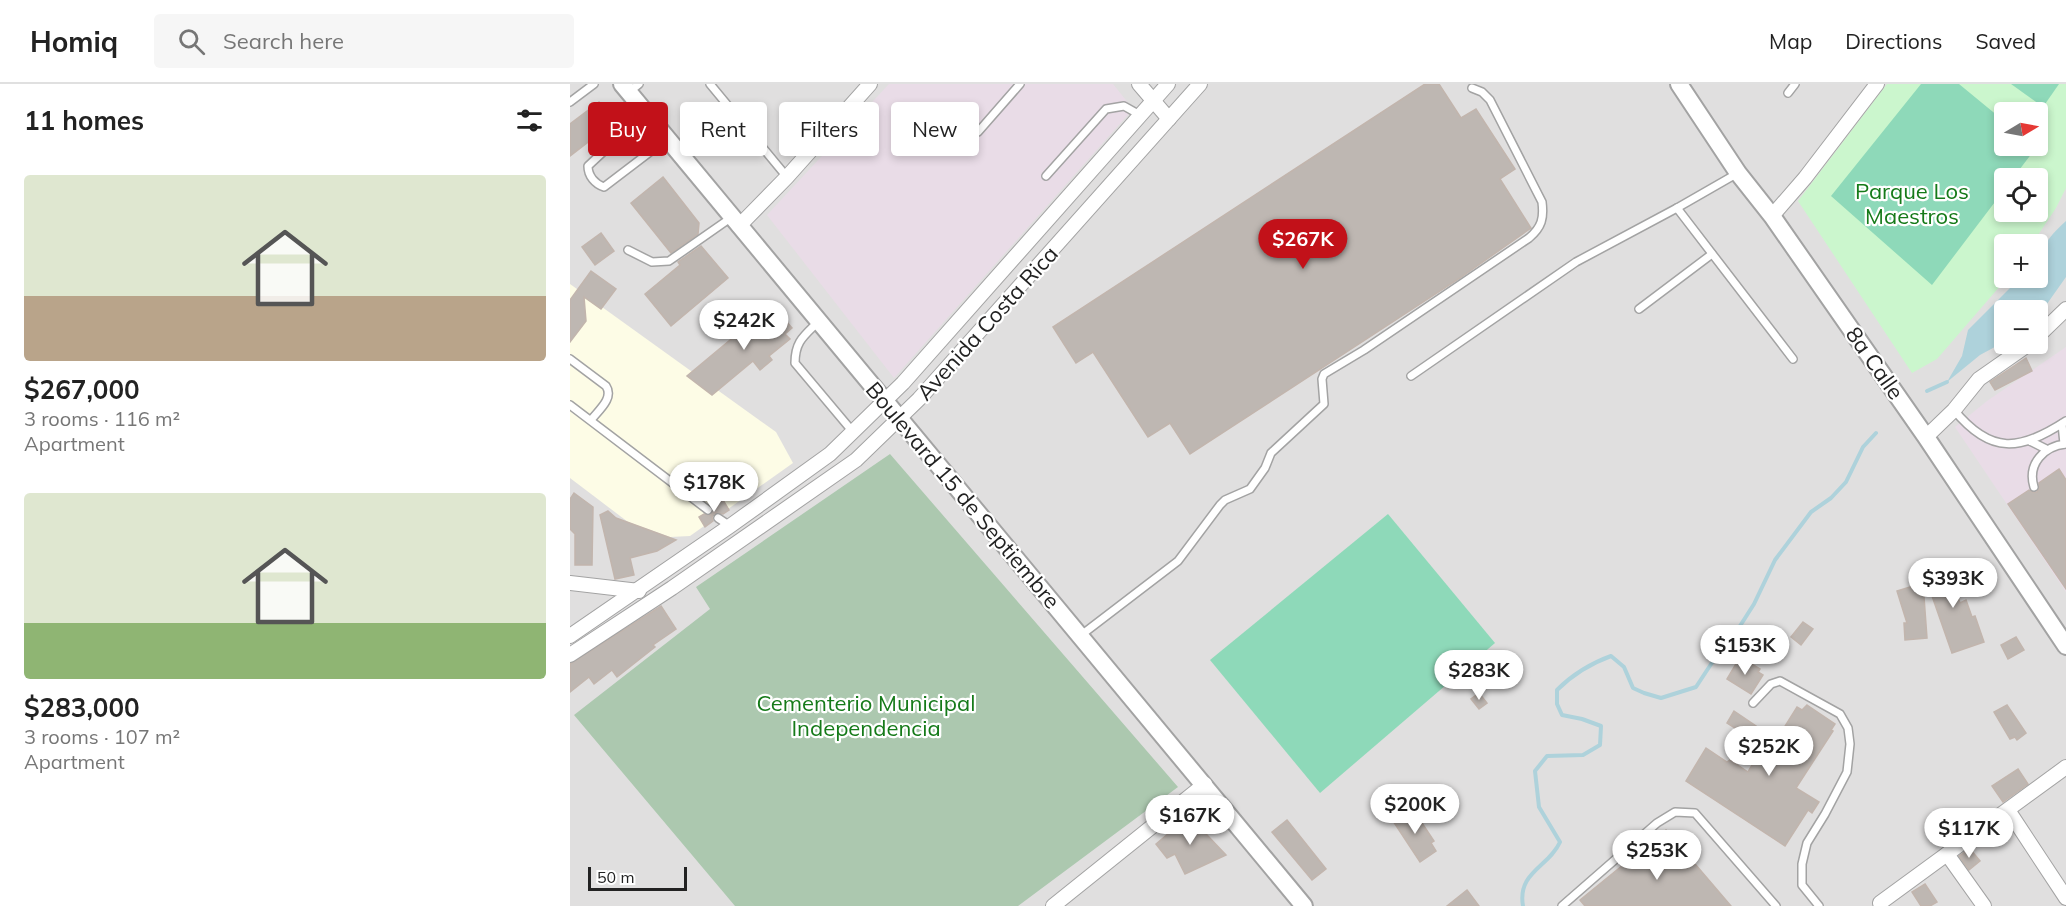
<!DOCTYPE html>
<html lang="en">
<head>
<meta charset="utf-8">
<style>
	:root { --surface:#fff; --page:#f6f6f6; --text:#222; --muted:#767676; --line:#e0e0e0; --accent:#c21119 }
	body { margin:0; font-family:Mulish,sans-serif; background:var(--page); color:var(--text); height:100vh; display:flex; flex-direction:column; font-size:22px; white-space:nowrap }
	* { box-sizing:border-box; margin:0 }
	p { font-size:20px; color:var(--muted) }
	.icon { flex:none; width:33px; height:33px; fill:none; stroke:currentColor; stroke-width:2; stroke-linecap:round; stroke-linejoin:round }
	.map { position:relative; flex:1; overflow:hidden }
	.panel { display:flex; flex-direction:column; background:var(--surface); width:570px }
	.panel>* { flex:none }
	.banner { position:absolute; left:18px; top:18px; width:570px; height:54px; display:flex; gap:12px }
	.needle { width:39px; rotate:80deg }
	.controls { position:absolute; left:1424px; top:18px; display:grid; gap:12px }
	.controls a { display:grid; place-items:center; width:54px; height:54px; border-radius:6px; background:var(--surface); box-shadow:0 3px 9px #0003; font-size:30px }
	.scale { position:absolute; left:18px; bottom:15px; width:99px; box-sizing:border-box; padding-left:6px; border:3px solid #222; border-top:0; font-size:16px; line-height:21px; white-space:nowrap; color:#222; -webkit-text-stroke:4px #fff; paint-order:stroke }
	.price { position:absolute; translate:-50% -51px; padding:0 14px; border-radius:21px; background:#fff; color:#222; font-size:20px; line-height:39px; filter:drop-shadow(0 2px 3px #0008) }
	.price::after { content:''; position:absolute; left:50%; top:36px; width:18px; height:14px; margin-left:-9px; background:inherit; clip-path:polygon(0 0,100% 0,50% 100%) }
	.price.on { background:var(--accent); color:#fff }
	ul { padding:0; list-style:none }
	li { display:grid; align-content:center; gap:12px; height:318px; padding:0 24px }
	li span { display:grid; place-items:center; height:186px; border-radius:6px; color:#555 }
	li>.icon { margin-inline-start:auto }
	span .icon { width:108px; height:108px; fill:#fffc; stroke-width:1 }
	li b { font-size:26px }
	h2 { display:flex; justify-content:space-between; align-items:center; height:72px; padding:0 24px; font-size:26px }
	.tag { padding:0 21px; border-radius:6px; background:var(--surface); box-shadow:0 3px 9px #0003; font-size:21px; line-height:54px }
	.tag.on { background:var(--accent); color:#fff }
	header { display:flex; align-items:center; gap:36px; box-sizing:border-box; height:84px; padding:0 30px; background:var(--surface); border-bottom:2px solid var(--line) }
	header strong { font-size:28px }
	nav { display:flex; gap:33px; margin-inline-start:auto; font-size:21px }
	.search { width:420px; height:54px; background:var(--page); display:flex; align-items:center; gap:15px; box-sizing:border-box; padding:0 21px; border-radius:6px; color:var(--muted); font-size:22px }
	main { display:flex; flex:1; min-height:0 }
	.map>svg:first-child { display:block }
	.residential { fill:#e0dfdf; fill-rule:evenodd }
	.industrial { fill:#e9dce7 }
	.education { fill:#fdfce6 }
	.cemetery { fill:#acc8af }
	.park { fill:#cbf6cd; fill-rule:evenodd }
	.pitch { fill:#8ed9b9 }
	.water { fill:#aed2db }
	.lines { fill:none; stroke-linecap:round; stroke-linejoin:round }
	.stream { stroke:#aed2db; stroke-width:4 }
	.building { fill:#beb7b2; stroke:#c2b5ad; stroke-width:1.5 }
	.service-casing { stroke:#a3a3a3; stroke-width:10 }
	.minor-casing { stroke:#a3a3a3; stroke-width:16 }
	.tertiary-casing { stroke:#a3a3a3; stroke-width:20 }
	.service { stroke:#fff; stroke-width:7 }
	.minor { stroke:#fff; stroke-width:14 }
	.tertiary { stroke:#fff; stroke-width:16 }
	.labels { text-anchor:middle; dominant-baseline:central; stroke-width:4.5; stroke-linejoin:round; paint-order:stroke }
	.park-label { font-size:22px; fill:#157a19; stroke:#fff }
	.street-label { font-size:22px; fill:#222; stroke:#fff }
</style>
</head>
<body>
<header>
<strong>Homiq</strong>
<div class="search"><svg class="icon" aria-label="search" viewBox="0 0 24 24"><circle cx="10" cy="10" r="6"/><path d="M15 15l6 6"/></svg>Search here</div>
<nav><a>Map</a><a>Directions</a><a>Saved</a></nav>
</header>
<main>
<section class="panel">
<h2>11 homes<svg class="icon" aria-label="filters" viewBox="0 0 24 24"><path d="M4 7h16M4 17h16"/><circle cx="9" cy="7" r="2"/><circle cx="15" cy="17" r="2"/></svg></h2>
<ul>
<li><span style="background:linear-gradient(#dfe7d0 65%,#b9a48a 0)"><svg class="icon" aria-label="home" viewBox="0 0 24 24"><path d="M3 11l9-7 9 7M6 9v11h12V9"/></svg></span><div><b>$267,000</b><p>3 rooms · 116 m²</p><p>Apartment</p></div></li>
<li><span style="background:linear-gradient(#dfe7d0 70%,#8fb573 0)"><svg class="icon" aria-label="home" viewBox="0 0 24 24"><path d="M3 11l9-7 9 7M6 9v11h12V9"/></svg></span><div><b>$283,000</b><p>3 rooms · 107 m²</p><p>Apartment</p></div></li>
</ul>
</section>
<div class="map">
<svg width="1496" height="822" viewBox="0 0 1496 822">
	<rect width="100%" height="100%" fill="#f1eee9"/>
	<!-- residential -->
	<path class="residential" d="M 0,0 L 1496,0 L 1496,822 L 0,822 ZM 1434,28 L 1467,28 L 1467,62 L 1434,62 ZM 1434,94 L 1467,94 L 1467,128 L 1434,128 ZM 1434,160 L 1467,160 L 1467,194 L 1434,194 ZM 1434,226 L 1467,226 L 1467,260 L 1434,260 Z"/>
	<!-- industrial -->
	<g class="industrial">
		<polygon points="319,0 543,0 563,25 324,294 197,131"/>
		<polygon points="1496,263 1496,508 1385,343 1417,317"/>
	</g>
	<!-- education -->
	<polygon class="education" points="0,200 206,348 223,379 120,452 100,453 58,438 0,394"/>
	<!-- cemetery -->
	<polygon class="cemetery" points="320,370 608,703 448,822 165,822 4,631 140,525 126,503"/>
	<!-- park -->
	<path class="park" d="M 1317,0 L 1496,0 L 1496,104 L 1486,124 L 1462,160 L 1434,160 L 1434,194 L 1437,194 L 1367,275 L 1342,289 L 1228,117 ZM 1434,28 L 1467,28 L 1467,62 L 1434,62 ZM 1434,94 L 1467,94 L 1467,128 L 1434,128 Z"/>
	<!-- pitch -->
	<g class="pitch">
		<polygon points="1351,0 1389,0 1434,37 1434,62 1463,62 1466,64 1443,94 1434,94 1434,106 1362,201 1261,112"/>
		<polygon points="1441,0 1489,0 1473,23"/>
		<polygon points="818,430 925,559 750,709 640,576"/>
	</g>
	<!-- water -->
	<path class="water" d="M 1496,137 L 1496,193 L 1467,234 L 1467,226 L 1434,226 L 1434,258 L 1410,271 L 1377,298 L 1392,272 L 1398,246 L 1450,194 L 1467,194 C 1467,168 1477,154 1496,137 Z"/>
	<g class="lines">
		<!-- stream -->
		<g class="stream">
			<polyline points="1357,307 1377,298"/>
			<path d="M 953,822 C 947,788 979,783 990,758 L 969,723 L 965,687 L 977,672 L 1013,671 L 1030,661 L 1031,642 L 1012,635 L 992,631 L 987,620 L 987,606 C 1003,590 1019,580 1041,572 L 1054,583 L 1063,604 L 1074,609 L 1091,614 L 1126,603 L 1149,568 L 1163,553 L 1184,520 L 1205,476 L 1241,428 L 1261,414 L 1276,398 L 1293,363 L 1306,349"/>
		</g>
	</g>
	<!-- building -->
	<g class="building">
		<polygon points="855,0 869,0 891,34 906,25 945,85 930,95 961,144 890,194 620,370 600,339 578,353 523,268 506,279 483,243"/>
		<polygon points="29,18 44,38 0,72 0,40"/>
		<polygon points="93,93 129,139 128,150 101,169 61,119"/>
		<polygon points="31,149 44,167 25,181 12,163"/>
		<polygon points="131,162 158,194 101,242 75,210 110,181 108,178"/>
		<polygon points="21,187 46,205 31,225 14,213 16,237 0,258 0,216"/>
		<polygon points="202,221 222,244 215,250 220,255 199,272 202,276 190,286 183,277 142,311 117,292"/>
		<polygon points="1456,274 1462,287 1425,306 1420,298"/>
		<polygon points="1489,385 1496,396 1496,505 1438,420 1459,406 1463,408 1467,408 1469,404 1469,399"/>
		<polygon points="4,409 23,423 22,481 5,481 5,450 0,445 0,415"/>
		<polygon points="153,416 159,426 153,430 145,429 142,433 143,437 135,443 129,433 134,430 141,431 143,427 143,423"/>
		<polygon points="38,427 46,434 106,456 87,467 60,474 64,491 45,495 30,431"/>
		<polygon points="1378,475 1389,496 1383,499 1390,519 1396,516 1402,533 1405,532 1414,558 1382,569 1354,489"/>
		<polygon points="1353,499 1357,554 1335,556 1334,539 1337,539 1327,507"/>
		<polygon points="91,522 106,545 83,561 85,563 47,593 42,586 24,600 19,593 0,608 0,580"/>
		<polygon points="1233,538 1243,545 1231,561 1221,553"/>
		<polygon points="1446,553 1454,566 1438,575 1431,561"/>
		<polygon points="1170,573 1190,585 1188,588 1193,591 1181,610 1157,595"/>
		<polygon points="909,609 917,619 909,625 901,615"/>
		<polygon points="1237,621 1265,640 1261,646 1263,647 1226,704 1249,718 1242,729 1238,726 1215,762 1116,697 1136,664 1157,678 1160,676 1178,688 1189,669 1193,672 1200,662 1202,663 1227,623 1232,626"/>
		<polygon points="1437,621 1456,649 1447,656 1445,653 1440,655 1424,628"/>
		<polygon points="1164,627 1186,642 1179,653 1157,639"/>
		<polygon points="1448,685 1458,700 1433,718 1422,702"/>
		<polygon points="842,724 864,757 861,759 866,767 850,778 823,737"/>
		<polygon points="619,732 656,771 615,790 605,770 597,774 586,760"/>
		<polygon points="717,736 756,785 742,796 702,748"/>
		<polygon points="1096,746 1161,822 1015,822 1010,816"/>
		<polygon points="1400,765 1410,777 1399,786 1389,772"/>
		<polygon points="1355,800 1367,818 1360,822 1351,822 1342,808"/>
		<polygon points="897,806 909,822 877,822"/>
	</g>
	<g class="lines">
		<defs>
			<g id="service">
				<polyline points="140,0 217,93"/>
				<polyline points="59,8 69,0"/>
				<polyline points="1218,9 1225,0"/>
				<polyline points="0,18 24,0"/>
				<path d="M 76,28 L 18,82 C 18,92 25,100 34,103 L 97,55"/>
				<polyline points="408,48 450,0"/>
				<polyline points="476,92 536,25 554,22 570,31"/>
				<polyline points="1107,124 1223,275"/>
				<polyline points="58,166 82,178 99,177 162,133"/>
				<polyline points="1069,225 1142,170"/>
				<path d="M 249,237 C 234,252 225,257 225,279 L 283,348"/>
				<path d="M 0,275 L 36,302 C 44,314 29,326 21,336"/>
				<polyline points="841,292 1006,178 1107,124 1168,89"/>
				<polyline points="0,321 138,426"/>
				<path d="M 1384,326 C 1421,371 1450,367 1496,337"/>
				<polyline points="1492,340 1494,360"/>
				<polyline points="1460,357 1476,365"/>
				<path d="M 1464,403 C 1457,380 1474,362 1496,360"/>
				<polyline points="148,434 160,442"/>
				<path d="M 510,552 L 608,477 L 650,421 L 655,416 L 680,405 L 695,384 L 701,369 L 754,320 L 752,295 L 754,290 L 794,266 L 959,154 C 972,143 974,134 972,118 L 920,16 L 912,8 L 902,4"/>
				<polyline points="1183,619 1201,600 1210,597 1270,630 1278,644 1280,660 1277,688 1255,730 1237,759 1232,780 1232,801 1249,822"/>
				<polyline points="992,822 1087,739 1105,728 1125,729 1206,822"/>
			</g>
			<g id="minor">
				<polyline points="569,0 599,35"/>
				<polyline points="1202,132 1235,94 1307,0"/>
				<polyline points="169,142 217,93 300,0"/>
				<polyline points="1467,253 1496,225"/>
				<polyline points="1356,353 1384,326 1409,295 1459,260"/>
				<polyline points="0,499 69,507"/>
				<polyline points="0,552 160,442 260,370 333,299 598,0"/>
				<polyline points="0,571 102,504 286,376 349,315 630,0"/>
				<polyline points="1438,726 1496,814"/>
				<polyline points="1377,770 1414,822"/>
				<polyline points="1310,819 1496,683"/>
				<polyline points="483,822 635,700"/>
			</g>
			<g id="tertiary">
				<polyline points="52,0 734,822"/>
				<polyline points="1109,0 1168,89 1202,132 1356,353 1496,562"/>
			</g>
		</defs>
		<!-- service casing -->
		<use href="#service" class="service-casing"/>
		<!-- minor casing -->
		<use href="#minor" class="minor-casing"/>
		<!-- tertiary casing -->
		<use href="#tertiary" class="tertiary-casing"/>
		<!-- service -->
		<use href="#service" class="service"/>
		<!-- minor -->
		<use href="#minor" class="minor"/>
		<!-- tertiary -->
		<use href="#tertiary" class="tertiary"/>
	</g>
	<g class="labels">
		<!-- park labels -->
		<g class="park-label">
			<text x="1342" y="107">Parque Los<tspan x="1342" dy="25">Maestros</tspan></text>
			<text x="296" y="619">Cementerio Municipal<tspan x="296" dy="25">Independencia</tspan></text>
		</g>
		<!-- street labels -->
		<g class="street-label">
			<text transform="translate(417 239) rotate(-48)">Avenida Costa Rica</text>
			<text transform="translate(1305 279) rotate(55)">8a Calle</text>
			<text transform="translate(393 411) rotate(50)">Boulevard 15 de Septiembre</text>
		</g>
	</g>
</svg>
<div class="controls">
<a><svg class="needle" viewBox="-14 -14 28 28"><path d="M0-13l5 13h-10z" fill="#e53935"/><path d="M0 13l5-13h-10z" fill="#767676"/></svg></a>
<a><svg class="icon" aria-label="locate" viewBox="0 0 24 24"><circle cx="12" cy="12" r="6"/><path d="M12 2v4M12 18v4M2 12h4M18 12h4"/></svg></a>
<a>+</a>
<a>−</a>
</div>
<div class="scale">50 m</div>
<b class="price on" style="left:733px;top:186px">$267K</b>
<b class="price" style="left:174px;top:267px">$242K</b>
<b class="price" style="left:144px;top:429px">$178K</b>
<b class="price" style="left:1383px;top:525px">$393K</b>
<b class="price" style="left:1175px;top:592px">$153K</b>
<b class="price" style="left:909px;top:617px">$283K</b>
<b class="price" style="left:1199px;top:693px">$252K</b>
<b class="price" style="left:845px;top:751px">$200K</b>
<b class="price" style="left:620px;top:762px">$167K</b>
<b class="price" style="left:1399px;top:775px">$117K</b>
<b class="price" style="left:1087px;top:797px">$253K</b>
<div class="banner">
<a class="tag on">Buy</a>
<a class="tag">Rent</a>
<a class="tag">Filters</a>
<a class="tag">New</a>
</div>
</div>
</main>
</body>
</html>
